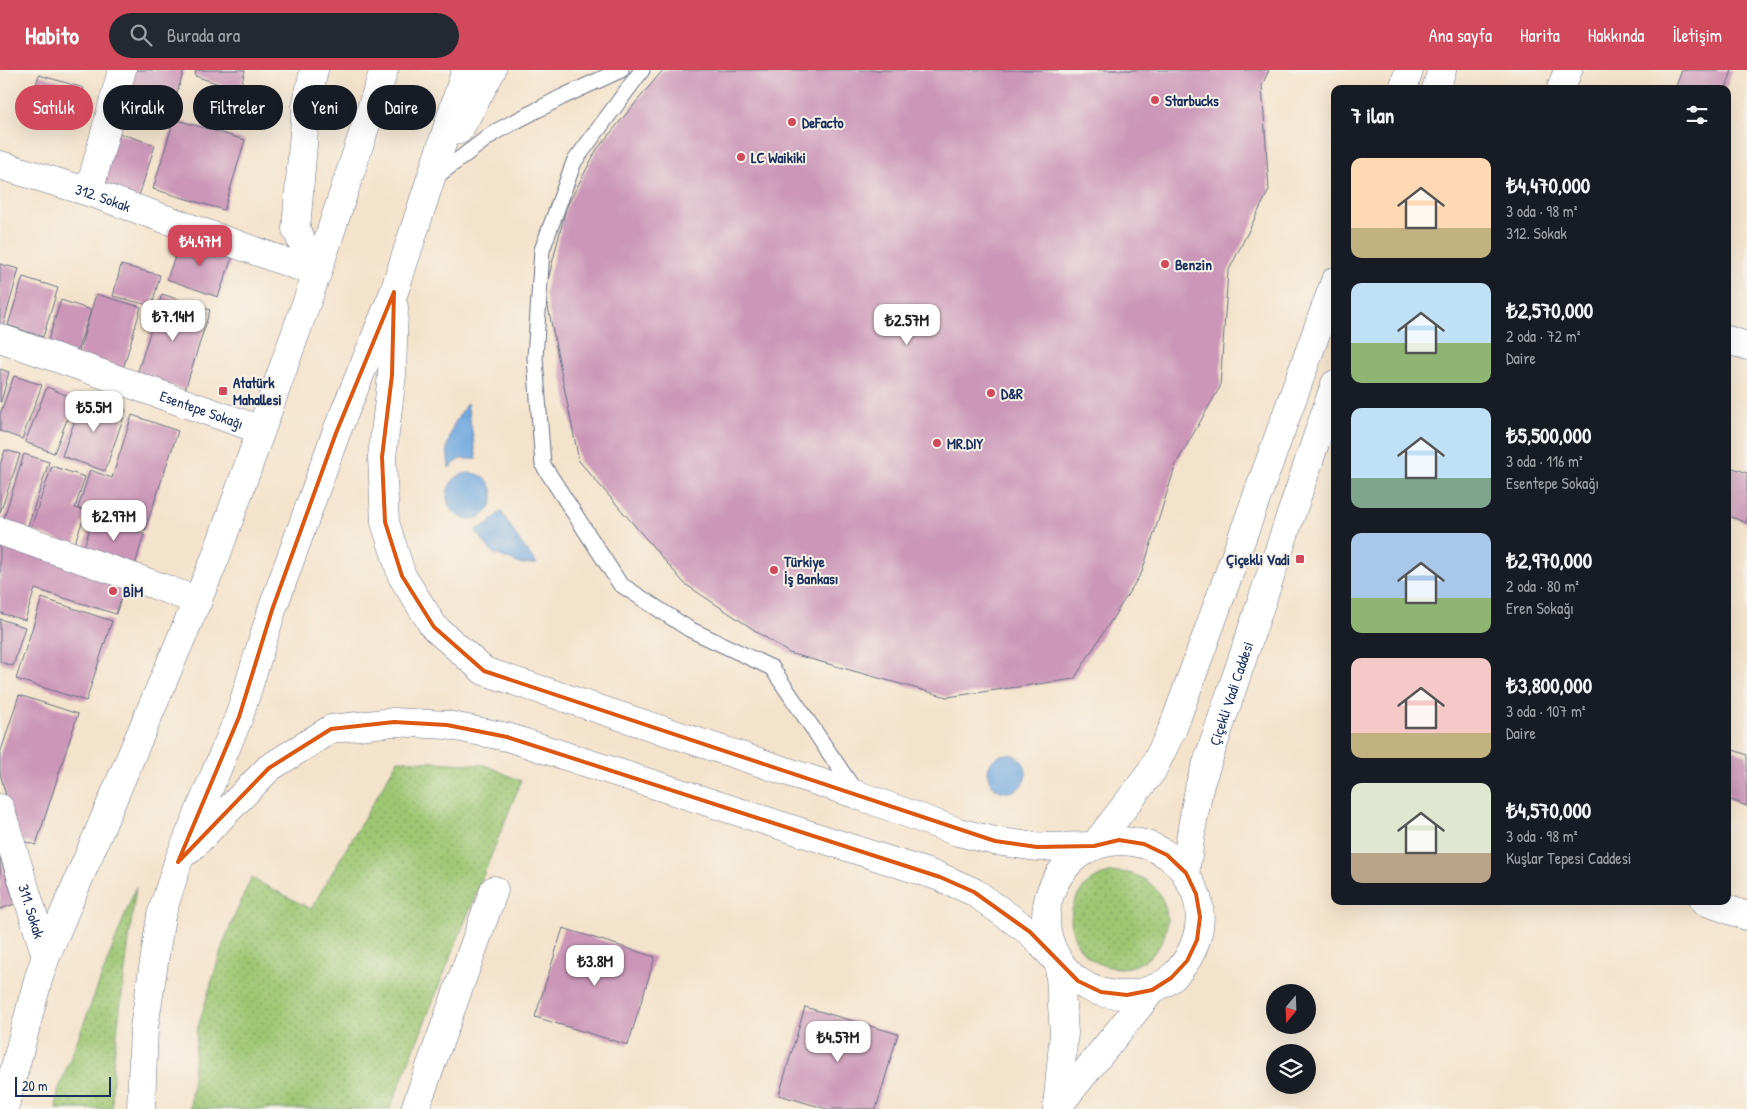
<!DOCTYPE html>
<html lang="tr">
<head>
<meta charset="utf-8">
<style>
	:root { --surface:#171b24; --page:#242831; --text:#f1f3f6; --muted:#9ea1a6; --accent:#d1495b }
	body { margin:0; font-family:"Patrick Hand",sans-serif; background:var(--page); color:var(--text); height:100vh; display:flex; flex-direction:column; font-size:19px; white-space:nowrap }
	* { box-sizing:border-box; margin:0 }
	p { font-size:16px; color:var(--muted) }
	.icon { flex:none; width:28px; height:28px; fill:none; stroke:currentColor; stroke-width:2; stroke-linecap:round; stroke-linejoin:round }
	.map { position:relative; flex:1; overflow:hidden }
	.panel { position:absolute; left:1331px; top:15px; width:400px; height:820px; display:flex; flex-direction:column; background:var(--surface); border-radius:10px; box-shadow:0 5px 20px #0002 }
	.panel>* { flex:none }
	.guide { position:absolute; left:15px; top:15px; width:475px; height:45px; display:flex; gap:10px }
	.needle { width:32px; rotate:199deg }
	.tools { position:absolute; left:1266px; top:914px; display:grid; gap:10px }
	.tools a { display:grid; place-items:center; width:50px; height:50px; border-radius:50%; background:var(--surface); box-shadow:0 5px 20px #0002; font-size:25px }
	.scale { position:absolute; left:15px; bottom:12px; width:96px; box-sizing:border-box; padding-left:5px; border:2px solid #1b2f5e; border-top:0; font-size:14px; line-height:18px; white-space:nowrap; color:#1b2f5e; -webkit-text-stroke:4px #f7f3e8; paint-order:stroke }
	.price { position:absolute; translate:-50% -42px; padding:0 11px; border-radius:10px; background:#fff; color:#222; font-size:16px; line-height:32px; filter:drop-shadow(0 1px 2px #0008) }
	.price::after { content:''; position:absolute; left:50%; top:30px; width:15px; height:11px; margin-left:-8px; background:inherit; clip-path:polygon(0 0,100% 0,50% 100%) }
	.price.on { background:var(--accent); color:#fff }
	ul { padding:0; list-style:none }
	li { display:flex; align-items:center; gap:15px; height:125px; padding:0 20px }
	li span { display:grid; place-items:center; flex:none; width:140px; height:100px; border-radius:10px; color:#555 }
	li>.icon { margin-inline-start:auto }
	span .icon { width:60px; height:60px; fill:#fffc; stroke-width:1 }
	li b { font-size:21px }
	h2 { display:flex; justify-content:space-between; align-items:center; height:60px; padding:0 20px; font-size:21px }
	.chip { padding:0 18px; border-radius:22px; background:var(--surface); box-shadow:0 5px 20px #0002; font-size:18px; line-height:45px }
	.chip.on { background:var(--accent); color:#fff }
	header { display:flex; align-items:center; gap:30px; box-sizing:border-box; height:70px; padding:0 25px; background:var(--accent); color:#fff }
	header strong { font-size:24px }
	nav { display:flex; gap:28px; margin-inline-start:auto; font-size:18px }
	.search { width:350px; height:45px; background:var(--page); display:flex; align-items:center; gap:12px; box-sizing:border-box; padding:0 18px; border-radius:28px; color:var(--muted); font-size:19px }
	.map>svg:first-child { display:block }
	.green { fill:url(#green-dots); stroke:#5c7b68 }
	.water { fill:#70a8df; stroke:#466c9e }
	.building { fill:#cb96b7 }
	.lines { fill:none; stroke-linecap:round; stroke-linejoin:round }
	.lane-casing { stroke:#676e84; stroke-width:17 }
	.street-casing { stroke:#676e84; stroke-width:29 }
	.secondary-casing { stroke:#676e84; stroke-width:29 }
	.primary-casing { stroke:#676e84; stroke-width:29 }
	.lane { stroke:#fff; stroke-width:15 }
	.street { stroke:#fff; stroke-width:28 }
	.secondary { stroke:#fff; stroke-width:28 }
	.primary { stroke:#fff; stroke-width:28 }
	.marked { fill:none; stroke:#de5710; stroke-width:4; stroke-linejoin:round }
	.poi-dot { fill:#d1495b; stroke:#f7f3e8; stroke-width:2 }
	.labels { text-anchor:middle; dominant-baseline:central; stroke-width:4; stroke-linejoin:round; paint-order:stroke }
	.poi-label { font-size:15px; font-weight:bold; fill:#1b2f5e; stroke:#f7f3e8; text-anchor:start }
	.street-label { font-size:15px; fill:#1b2f5e; stroke:#f7f3e8 }
</style>
</head>
<body>
<header>
<strong>Habito</strong>
<div class="search"><svg class="icon" aria-label="search" viewBox="0 0 24 24"><circle cx="10" cy="10" r="6"/><path d="M15 15l6 6"/></svg>Burada ara</div>
<nav><a>Ana sayfa</a><a>Harita</a><a>Hakkında</a><a>İletişim</a></nav>
</header>
<div class="map">
<svg width="1747" height="1039" viewBox="0 0 1747 1039">
	<defs>
		<pattern id="green-dots" width="8" height="8" patternUnits="userSpaceOnUse" patternTransform="scale(1.25)"><rect width="8" height="8" fill="#9ec773"/><path d="M2 2h.1M6 6h.1" fill="none" stroke="#80a262" stroke-width="1.8" stroke-linecap="round"/></pattern>
	</defs>
	<rect width="100%" height="100%" fill="#f7f3e8"/>
	<filter id="ink" filterUnits="userSpaceOnUse"><feTurbulence type="fractalNoise" baseFrequency=".02" numOctaves="2"/><feDisplacementMap in="SourceGraphic" scale="10" xChannelSelector="R" yChannelSelector="G"/><feConvolveMatrix kernelMatrix="1 2 1 2 8 2 1 2 1" color-interpolation-filters="sRGB"/></filter>
	<filter id="wash" filterUnits="userSpaceOnUse"><feTurbulence type="fractalNoise" baseFrequency=".0096" numOctaves="4" result="noise"/><feDisplacementMap in="SourceGraphic" scale="20" xChannelSelector="R" yChannelSelector="G"/><feGaussianBlur stdDeviation="1.12" result="paint"/><feColorMatrix in="noise" values="0 0 0 0 0 0 0 0 0 0 0 0 0 0 0 0 0 1.4 0 .05"/><feComposite in="paint" operator="in"/></filter>
	<g filter="url(#wash)">
		<rect width="100%" height="100%" fill="#f4e3cb"/>
		<!-- green -->
		<g class="green">
			<polygon points="398,690 485,695 521,711 390,1039 190,1039 197,960 224,871 251,808 311,839"/>
			<circle cx="1119" cy="850" r="48"/>
			<polygon points="136,816 113,994 112,1039 56,1039 58,1021"/>
		</g>
		<!-- water -->
		<g class="water">
			<polygon points="467,333 477,389 460,389 449,398 447,377 453,356"/>
			<circle cx="470" cy="426" r="23"/>
			<polygon points="501,441 518,469 537,494 520,494 493,483 475,460 487,455"/>
			<circle cx="1007" cy="703" r="19"/>
		</g>
		<g id="blocks">
			<!-- building -->
			<g class="building">
				<polygon points="131,0 184,0 167,55 118,40"/>
				<polygon points="196,0 245,0 240,21 195,6"/>
				<polygon points="663,0 1269,0 1262,15 1269,120 1228,202 1220,317 1176,394 1142,502 1074,609 947,627 789,583 685,514 579,391 545,222 566,138 597,79"/>
				<polygon points="1682,0 1732,0 1726,19 1675,19"/>
				<polygon points="39,5 84,18 73,56 27,43"/>
				<polygon points="174,49 245,70 224,140 153,119"/>
				<polygon points="116,62 155,75 138,129 99,116"/>
				<polygon points="182,167 233,185 218,227 167,209"/>
				<polygon points="0,194 19,199 3,256 0,255"/>
				<polygon points="121,195 160,205 152,236 113,226"/>
				<polygon points="23,207 58,218 43,267 8,255"/>
				<polygon points="96,224 141,237 123,299 78,285"/>
				<polygon points="162,224 210,240 185,320 137,304"/>
				<polygon points="61,230 91,240 76,284 47,274"/>
				<polygon points="0,299 9,302 1,332 0,332"/>
				<polygon points="14,306 42,315 22,369 0,361 0,344"/>
				<polygon points="47,317 75,329 54,383 25,372"/>
				<polygon points="84,325 126,340 105,401 62,386"/>
				<polygon points="132,345 178,361 145,460 78,438 90,400 112,408"/>
				<polygon points="5,380 20,384 0,443 0,395"/>
				<polygon points="24,384 49,392 27,459 3,451"/>
				<polygon points="52,396 85,407 75,438 86,441 74,475 30,460"/>
				<polygon points="1728,396 1747,403 1747,453 1728,446"/>
				<polygon points="93,448 144,464 135,495 83,480"/>
				<polygon points="0,474 126,513 116,544 35,519 25,550 0,543"/>
				<polygon points="42,528 112,551 86,631 16,609"/>
				<polygon points="0,549 25,557 13,596 0,592"/>
				<polygon points="19,625 78,644 36,775 17,769 0,703 0,684"/>
				<polygon points="1728,678 1747,685 1747,736 1728,729"/>
				<polygon points="0,787 15,834 0,839"/>
				<polygon points="563,858 655,887 628,975 535,947"/>
				<polygon points="805,937 898,964 876,1039 827,1039 779,1025"/>
			</g>
		</g>
	</g>
	<g filter="url(#ink)">
		<use href="#blocks" fill-opacity="0" stroke="#676e84" stroke-width="1"/>
		<g class="lines">
			<defs>
				<g id="lane">
					<polyline points="642,0 574,92 542,180 535,288 543,395 620,514 689,559 772,598 857,724"/>
					<polyline points="433,109 495,62 562,27 621,0"/>
				</g>
				<g id="street">
					<polyline points="1561,19 1568,0"/>
					<path id="s1" d="M 0,95 L 89,122 L 317,203"/>
					<polyline points="89,122 122,0"/>
					<path id="s2" d="M 0,268 L 261,360"/>
					<polyline points="1728,270 1747,276"/>
					<polyline points="0,461 144,511 198,531"/>
					<path id="s3" d="M 0,738 L 46,886"/>
					<polyline points="1704,831 1747,846"/>
					<polyline points="415,1039 494,820"/>
				</g>
				<g id="secondary">
					<polyline points="1403,19 1409,0"/>
					<polyline points="1436,19 1442,0"/>
					<polyline points="1094,776 1152,701 1173,658 1335,211"/>
					<path id="s4" d="M 1186,803 C 1180,797 1174,789 1167,785 C 1136,764 1092,767 1067,795 C 1016,852 1065,939 1139,923 C 1151,920 1164,915 1173,907 C 1195,885 1206,854 1196,824 C 1194,817 1188,811 1186,804 C 1185,798 1187,790 1188,785 C 1191,761 1195,738 1200,714 L 1335,314"/>
					<polyline points="1058,1036 1152,920"/>
					<polyline points="1057,1038 1064,963 1059,893"/>
				</g>
				<g id="primary">
					<polyline points="314,0 306,37 296,159 317,203"/>
					<polyline points="459,60 492,0"/>
					<polyline points="394,237 392,305 382,387 385,452 402,506 434,557 484,601 858,725 958,762 995,771 1037,777 1094,776"/>
					<polyline points="189,780 269,698 331,659 394,652 447,655 507,667 940,807 974,822 1030,862 1059,893"/>
					<polyline points="4,1039 38,910 46,886 215,489 317,203 384,0"/>
					<polyline points="141,1039 144,958 161,846 178,792 239,647 272,540 336,363 394,222 466,0"/>
				</g>
			</defs>
			<!-- lane casing -->
			<use href="#lane" class="lane-casing"/>
			<!-- street casing -->
			<use href="#street" class="street-casing"/>
			<!-- secondary casing -->
			<use href="#secondary" class="secondary-casing"/>
			<!-- primary casing -->
			<use href="#primary" class="primary-casing"/>
			<!-- lane -->
			<use href="#lane" class="lane"/>
			<!-- street -->
			<use href="#street" class="street"/>
			<!-- secondary -->
			<use href="#secondary" class="secondary"/>
			<!-- primary -->
			<use href="#primary" class="primary"/>
		</g>
	</g>
	<!-- marked area -->
	<path class="marked" d="M 394,222 L 392,305 L 382,387 L 385,452 L 402,506 L 434,557 L 484,601 L 995,771 L 1037,777 L 1094,776 L 1119,770 L 1144,774 L 1167,785 L 1186,803 L 1196,824 L 1200,847 L 1197,870 L 1187,891 L 1171,908 L 1152,920 L 1127,925 L 1101,922 L 1078,911 L 1030,862 L 974,822 L 940,807 L 507,667 L 447,655 L 394,652 L 331,659 L 269,698 L 178,792 L 239,647 L 272,540 L 336,363 Z"/>
	<!-- markers -->
	<g class="poi-dot">
		<circle cx="1155" cy="30" r="5"/>
		<circle cx="792" cy="52" r="5"/>
		<circle cx="741" cy="87" r="5"/>
		<circle cx="1165" cy="194" r="5"/>
		<rect x="218" y="316" width="10" height="10" rx="2.5"/>
		<circle cx="991" cy="323" r="5"/>
		<circle cx="937" cy="373" r="5"/>
		<rect x="1295" y="484" width="10" height="10" rx="2.5"/>
		<circle cx="774" cy="500" r="5"/>
		<circle cx="113" cy="521" r="5"/>
	</g>
	<g class="labels">
		<!-- poi labels -->
		<g class="poi-label">
			<text x="1165" y="30">Starbucks</text>
			<text x="802" y="52">DeFacto</text>
			<text x="751" y="87">LC Waikiki</text>
			<text x="1175" y="194">Benzin</text>
			<text x="233" y="312">Atatürk<tspan x="233" dy="17">Mahallesi</tspan></text>
			<text x="1001" y="323">D&amp;R</text>
			<text x="947" y="373">MR.DIY</text>
			<text x="1290" y="489" text-anchor="end">Çiçekli Vadi</text>
			<text x="784" y="491">Türkiye<tspan x="784" dy="17">İş Bankası</tspan></text>
			<text x="123" y="521">BİM</text>
		</g>
		<!-- street labels -->
		<g class="street-label">
			<text stroke="none"><textPath href="#s1" startOffset="108">312. Sokak</textPath></text>
			<text stroke="none"><textPath href="#s2" startOffset="214">Esentepe Sokağı</textPath></text>
			<text stroke="none"><textPath href="#s4" startOffset="669">Çiçekli Vadi Caddesi</textPath></text>
			<text stroke="none"><textPath href="#s3" startOffset="108">311. Sokak</textPath></text>
		</g>
	</g>
</svg>
<div class="tools">
<a><svg class="needle" viewBox="-14 -14 28 28"><path d="M0-13l5 13h-10z" fill="#e53935"/><path d="M0 13l5-13h-10z" fill="#9ea1a6"/></svg></a>
<a><svg class="icon" aria-label="layers" viewBox="0 0 24 24"><path d="M12 4l9 5-9 5-9-5zM3 14l9 5 9-5"/></svg></a>
</div>
<div class="scale">20 m</div>
<b class="price on" style="left:200px;top:197px">₺4.47M</b>
<b class="price" style="left:173px;top:272px">₺7.14M</b>
<b class="price" style="left:907px;top:276px">₺2.57M</b>
<b class="price" style="left:94px;top:363px">₺5.5M</b>
<b class="price" style="left:114px;top:472px">₺2.97M</b>
<b class="price" style="left:595px;top:917px">₺3.8M</b>
<b class="price" style="left:838px;top:993px">₺4.57M</b>
<div class="guide">
<a class="chip on">Satılık</a>
<a class="chip">Kiralık</a>
<a class="chip">Filtreler</a>
<a class="chip">Yeni</a>
<a class="chip">Daire</a>
</div>
<section class="panel">
<h2>7 ilan<svg class="icon" aria-label="filters" viewBox="0 0 24 24"><path d="M4 7h16M4 17h16"/><circle cx="9" cy="7" r="2"/><circle cx="15" cy="17" r="2"/></svg></h2>
<ul>
<li><span style="background:linear-gradient(#ffd9b3 70%,#c2b280 0)"><svg class="icon" aria-label="home" viewBox="0 0 24 24"><path d="M3 11l9-7 9 7M6 9v11h12V9"/></svg></span><div><b>₺4,470,000</b><p>3 oda · 98 m²</p><p>312. Sokak</p></div></li>
<li><span style="background:linear-gradient(#bfe0f5 60%,#8fb573 0)"><svg class="icon" aria-label="home" viewBox="0 0 24 24"><path d="M3 11l9-7 9 7M6 9v11h12V9"/></svg></span><div><b>₺2,570,000</b><p>2 oda · 72 m²</p><p>Daire</p></div></li>
<li><span style="background:linear-gradient(#bfe0f5 70%,#7fa58c 0)"><svg class="icon" aria-label="home" viewBox="0 0 24 24"><path d="M3 11l9-7 9 7M6 9v11h12V9"/></svg></span><div><b>₺5,500,000</b><p>3 oda · 116 m²</p><p>Esentepe Sokağı</p></div></li>
<li><span style="background:linear-gradient(#a9c7e8 65%,#8fb573 0)"><svg class="icon" aria-label="home" viewBox="0 0 24 24"><path d="M3 11l9-7 9 7M6 9v11h12V9"/></svg></span><div><b>₺2,970,000</b><p>2 oda · 80 m²</p><p>Eren Sokağı</p></div></li>
<li><span style="background:linear-gradient(#f6c9c9 75%,#c2b280 0)"><svg class="icon" aria-label="home" viewBox="0 0 24 24"><path d="M3 11l9-7 9 7M6 9v11h12V9"/></svg></span><div><b>₺3,800,000</b><p>3 oda · 107 m²</p><p>Daire</p></div></li>
<li><span style="background:linear-gradient(#dfe7d0 70%,#b9a48a 0)"><svg class="icon" aria-label="home" viewBox="0 0 24 24"><path d="M3 11l9-7 9 7M6 9v11h12V9"/></svg></span><div><b>₺4,570,000</b><p>3 oda · 98 m²</p><p>Kuşlar Tepesi Caddesi</p></div></li>
</ul>
</section>
</div>
</body>
</html>
